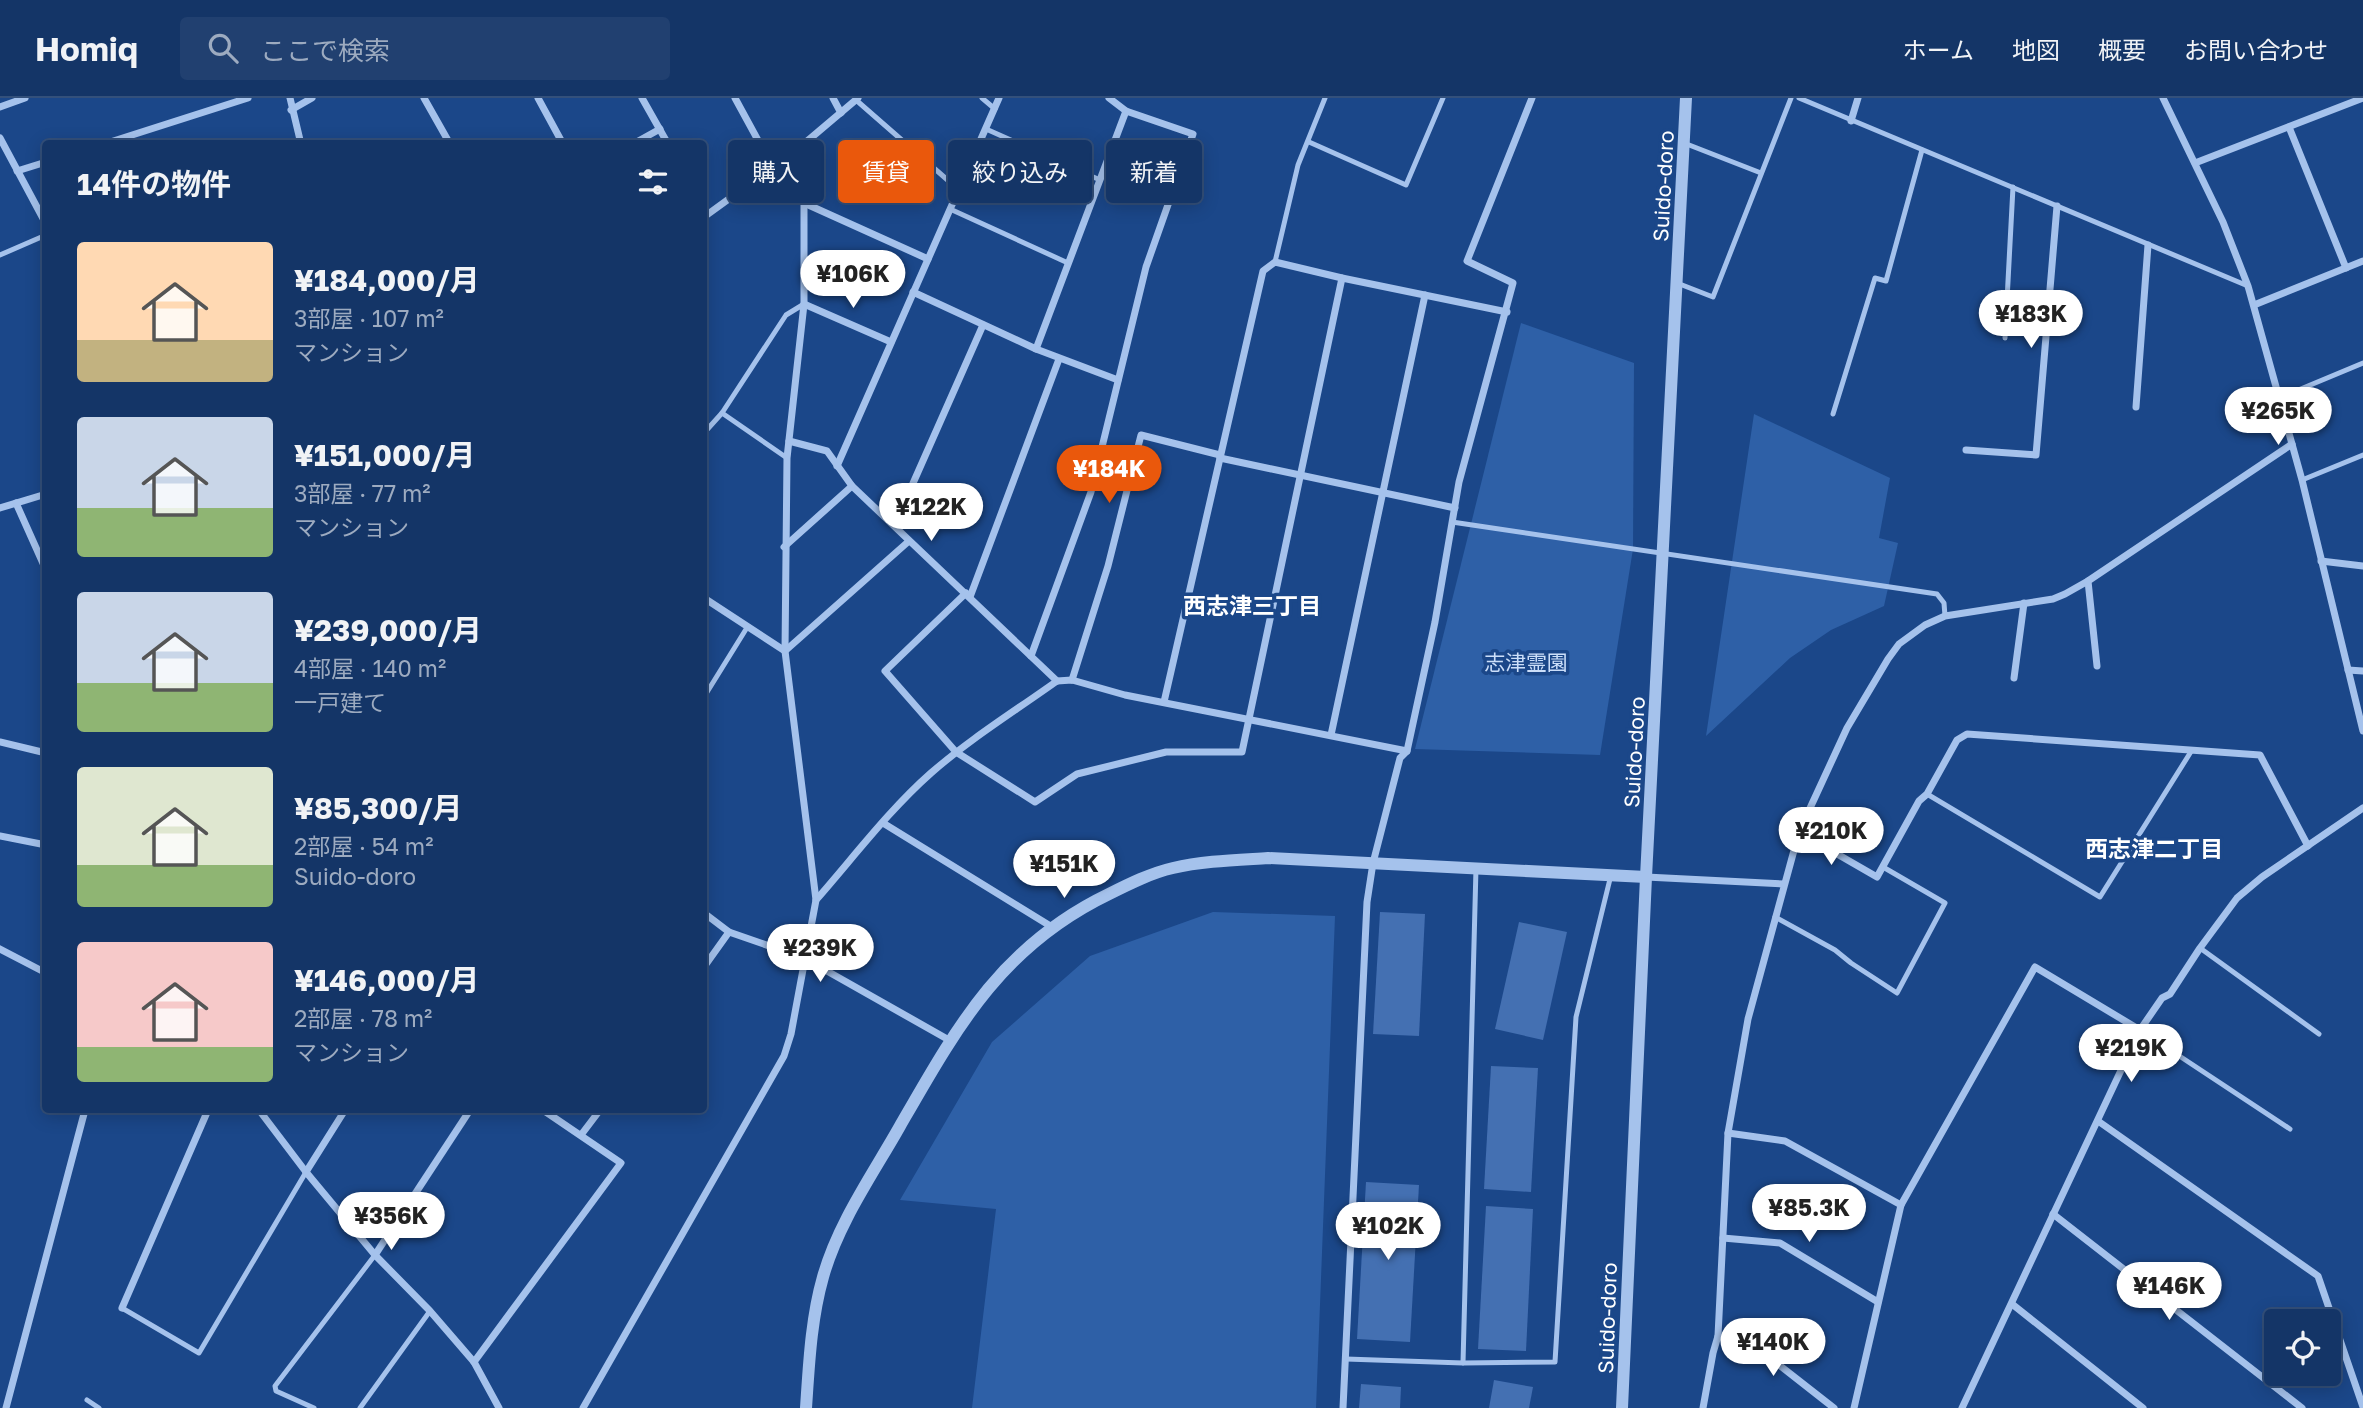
<!DOCTYPE html>
<html lang="ja">
<head>
<meta charset="utf-8">
<style>
	:root { --surface:#143567; --page:#214070; --text:#f1f3f6; --muted:#9dabc0; --line:#33507b; --accent:#ea580c }
	body { margin:0; font-family:"Golos Text","Noto Sans JP",sans-serif; background:var(--page); color:var(--text); height:100vh; display:flex; flex-direction:column; font-size:26px; white-space:nowrap }
	* { box-sizing:border-box; margin:0 }
	p { font-size:23px; color:var(--muted) }
	.icon { flex:none; width:38px; height:38px; fill:none; stroke:currentColor; stroke-width:2; stroke-linecap:round; stroke-linejoin:round }
	.map { position:relative; flex:1; overflow:hidden }
	.sheet { position:absolute; left:42px; top:42px; width:665px; height:973px; display:flex; flex-direction:column; background:var(--surface); border-radius:7px; box-shadow:0 4px 18px #0003,0 0 0 2px var(--line) }
	.sheet>* { flex:none }
	.banner { position:absolute; left:728px; top:42px; width:665px; height:63px; display:flex; gap:14px }
	.tools { position:absolute; left:2264px; top:1211px; display:grid; gap:14px }
	.tools a { display:grid; place-items:center; width:77px; height:77px; border-radius:7px; background:var(--surface); box-shadow:0 4px 18px #0003,0 0 0 2px var(--line); font-size:35px }
	.price { position:absolute; translate:-50% -60px; padding:0 16px; border-radius:24px; background:#fff; color:#222; font-size:23px; line-height:46px; filter:drop-shadow(0 2px 4px #0008) }
	.price::after { content:''; position:absolute; left:50%; top:42px; width:21px; height:16px; margin-left:-10px; background:inherit; clip-path:polygon(0 0,100% 0,50% 100%) }
	.price.selected { background:var(--accent); color:#fff }
	ul { padding:0; list-style:none }
	li { display:flex; align-items:center; gap:21px; height:175px; padding:0 35px }
	li span { display:grid; place-items:center; flex:none; width:196px; height:140px; border-radius:7px; color:#555 }
	li>.icon { margin-inline-start:auto }
	span .icon { width:84px; height:84px; fill:#fffc; stroke-width:1 }
	li b { font-size:30px }
	h2 { display:flex; justify-content:space-between; align-items:center; height:84px; padding:0 35px; font-size:30px }
	.tag { padding:0 24px; border-radius:7px; background:var(--surface); box-shadow:0 4px 18px #0003,0 0 0 2px var(--line); font-size:24px; line-height:63px }
	.tag.selected { background:var(--accent); color:#fff }
	header { display:flex; align-items:center; gap:42px; box-sizing:border-box; height:98px; padding:0 35px; background:var(--surface); border-bottom:2px solid var(--line) }
	header strong { font-size:33px }
	nav { display:flex; gap:38px; margin-inline-start:auto; font-size:24px }
	.search { width:490px; height:63px; background:var(--page); display:flex; align-items:center; gap:18px; box-sizing:border-box; padding:0 24px; border-radius:7px; color:var(--muted); font-size:26px }
	.map>svg:first-child { display:block }
	.green { fill:#2e60a7 }
	.building { fill:#4470b2 }
	.lines { fill:none; stroke-linecap:round; stroke-linejoin:round }
	.service { stroke:#a5c2ec; stroke-width:5 }
	.minor { stroke:#a5c2ec; stroke-width:7 }
	.tertiary { stroke:#a5c2ec; stroke-width:12 }
	.labels { text-anchor:middle; dominant-baseline:central; stroke-width:7; stroke-linejoin:round; paint-order:stroke }
	.street-label { font-size:21px; fill:#fff; stroke:#1b4789 }
	.park-label { font-size:21px; fill:#cbdef9; stroke:#1b4789 }
	.neighbourhood-label { font-size:23px; font-weight:bold; fill:#fff; stroke:#1b4789 }
</style>
</head>
<body>
<header>
<strong>Homiq</strong>
<div class="search"><svg class="icon" aria-label="search" viewBox="0 0 24 24"><circle cx="10" cy="10" r="6"/><path d="M15 15l6 6"/></svg>ここで検索</div>
<nav><a>ホーム</a><a>地図</a><a>概要</a><a>お問い合わせ</a></nav>
</header>
<div class="map">
<svg width="2363" height="1310" viewBox="0 0 2363 1310">
	<rect width="100%" height="100%" fill="#1b4789"/>
	<!-- green -->
	<g class="green">
		<polygon points="1521,225 1634,265 1633,451 1600,657 1415,651"/>
		<polygon points="1754,316 1890,380 1879,440 1898,445 1884,508 1831,532 1790,560 1706,638"/>
		<polygon points="1213,814 1335,818 1316,1310 972,1310 996,1111 900,1102 992,944 1090,858"/>
	</g>
	<!-- building -->
	<g class="building">
		<polygon points="1380,814 1425,816 1419,938 1373,936"/>
		<polygon points="1519,824 1567,834 1543,942 1495,931"/>
		<polygon points="1491,968 1538,970 1531,1094 1484,1091"/>
		<polygon points="1366,1084 1419,1087 1410,1244 1357,1241"/>
		<polygon points="1486,1108 1533,1111 1526,1253 1478,1251"/>
		<polygon points="1494,1282 1533,1289 1529,1310 1489,1310"/>
		<polygon points="1361,1286 1401,1289 1400,1310 1359,1310"/>
	</g>
	<g class="lines">
		<!-- service -->
		<g class="service">
			<polyline points="982,0 995,11"/>
			<polyline points="1799,0 2248,188"/>
			<polyline points="856,2 959,92"/>
			<polyline points="986,31 1100,82"/>
			<polyline points="1309,44 1406,87 1443,0"/>
			<polyline points="1684,45 1761,75"/>
			<polyline points="950,111 1068,165"/>
			<polyline points="0,157 46,137"/>
			<polyline points="1275,164 1298,67 1325,0"/>
			<polyline points="1677,185 1713,199 1791,0"/>
			<polyline points="2005,240 2013,89"/>
			<polyline points="2279,300 2363,265"/>
			<polyline points="722,315 787,360"/>
			<polyline points="1833,316 1875,180 1886,183 1922,52"/>
			<polyline points="704,335 722,315 786,217 804,206"/>
			<polyline points="2302,382 2363,357"/>
			<polyline points="1452,424 1937,496 1944,505 1945,518"/>
			<polyline points="704,599 748,528"/>
			<polyline points="1927,696 2100,799 2192,652"/>
			<polyline points="1775,819 1835,852 1851,865 1897,895 1945,805 1883,769"/>
			<polyline points="2200,850 2319,936"/>
			<polyline points="2140,932 2290,1031"/>
			<polyline points="122,1210 199,1255 306,1074"/>
			<polyline points="1346,1261 1463,1265 1476,770"/>
			<polyline points="1463,1265 1555,1264 1576,919 1611,777"/>
			<polyline points="87,1302 99,1310"/>
			<polyline points="314,1310 276,1293 275,1288 375,1157"/>
			<polyline points="360,1310 430,1213"/>
		</g>
		<!-- minor -->
		<g class="minor">
			<polyline points="290,0 301,46"/>
			<polyline points="424,0 450,46"/>
			<polyline points="538,0 563,46"/>
			<polyline points="642,0 668,46"/>
			<polyline points="735,0 772,68"/>
			<polyline points="833,0 841,15"/>
			<polyline points="2163,0 2223,124 2248,188 2302,382 2363,633"/>
			<polyline points="0,9 25,0"/>
			<polyline points="291,12 312,0"/>
			<polyline points="1851,23 1858,0"/>
			<polyline points="2289,29 2346,170"/>
			<polyline points="0,40 46,126"/>
			<polyline points="104,46 248,0"/>
			<polyline points="633,46 660,31"/>
			<polyline points="2195,65 2363,0"/>
			<polyline points="17,73 46,64"/>
			<polyline points="804,105 928,161"/>
			<polyline points="704,119 799,50 858,0"/>
			<polyline points="913,194 1036,251 1118,282"/>
			<polyline points="804,206 891,244"/>
			<polyline points="2254,207 2363,163"/>
			<polyline points="1036,251 1126,13"/>
			<polyline points="2136,309 2148,147"/>
			<polyline points="789,343 827,353 852,388 1057,583"/>
			<polyline points="1966,352 2036,357 2057,108"/>
			<polyline points="1220,360 1455,410"/>
			<polyline points="837,368 999,0"/>
			<polyline points="16,405 46,472"/>
			<polyline points="0,410 46,396"/>
			<polyline points="895,426 983,227"/>
			<polyline points="784,449 852,388"/>
			<polyline points="2321,463 2363,468"/>
			<polyline points="966,495 885,573 956,654 1035,704 1077,676 1166,654 1242,654 1342,180"/>
			<polyline points="970,499 1059,261"/>
			<polyline points="704,500 785,553 909,443"/>
			<polyline points="1031,558 1091,394 1146,169 1193,36 1126,13 1109,0"/>
			<polyline points="2097,568 2088,483 2292,346"/>
			<polyline points="2348,572 2363,573"/>
			<polyline points="2014,580 2024,505"/>
			<polyline points="1072,582 1108,468 1141,337 1220,357"/>
			<polyline points="1164,604 1263,173 1275,164 1342,180 1507,214"/>
			<polyline points="1331,637 1425,197"/>
			<polyline points="0,644 46,655"/>
			<polyline points="883,725 1052,829"/>
			<polyline points="1799,734 1877,779 1919,703 1927,696 1957,642 1967,636 2260,657 2308,748"/>
			<polyline points="0,738 46,747"/>
			<polyline points="1646,779 1784,786"/>
			<path d="M 816,802 C 853,760 889,712 931,675 C 970,641 1015,613 1057,583 L 1072,582 L 1125,597 L 1407,653"/>
			<polyline points="704,815 729,834 804,860 949,942"/>
			<polyline points="0,851 46,875"/>
			<polyline points="704,869 729,834"/>
			<polyline points="259,1012 306,1074 375,1157 430,1213 474,1264 499,1310"/>
			<polyline points="2098,1023 2318,1178 2363,1309"/>
			<polyline points="1728,1035 1785,1043 1901,1107"/>
			<polyline points="581,1037 600,1012"/>
			<polyline points="306,1074 345,1012"/>
			<polyline points="2053,1116 2302,1310"/>
			<polyline points="1723,1140 1780,1145 1878,1204"/>
			<polyline points="375,1157 470,1012"/>
			<polyline points="2012,1206 2143,1310"/>
			<polyline points="122,1210 208,1012"/>
			<polyline points="1718,1238 1760,1252 1834,1310"/>
			<polyline points="474,1264 621,1065 543,1012"/>
			<polyline points="6,1310 85,1012"/>
			<polyline points="583,1310 784,958 791,936 816,802 785,553 787,360 804,206 804,105 799,50"/>
			<polyline points="1343,1310 1367,804 1373,765 1400,660 1407,653 1435,524 1459,384 1513,185 1467,163 1532,0"/>
			<polyline points="1703,1310 1713,1255 1718,1238 1728,1035 1748,921 1799,734 1847,630 1888,561 1899,546 1925,527 1945,518 2053,501 2065,496 2088,483"/>
			<polyline points="1854,1310 1901,1107 2035,869 2140,932"/>
			<polyline points="1962,1310 2140,932 2162,900 2170,896 2200,850 2237,800 2262,779 2363,710"/>
		</g>
		<!-- tertiary -->
		<g class="tertiary">
			<path d="M 806,1310 C 809,1266 811,1221 823,1179 C 838,1125 873,1076 900,1028 C 957,929 1001,848 1109,796 C 1129,786 1151,775 1173,770 C 1203,763 1237,762 1268,760 L 1646,779"/>
			<polyline points="1622,1310 1646,779 1686,0"/>
		</g>
	</g>
	<g class="labels">
		<!-- street labels -->
		<g class="street-label">
			<text transform="translate(1663 88) rotate(-87)">Suido-doro</text>
			<text transform="translate(1634 654) rotate(-87)">Suido-doro</text>
			<text transform="translate(1607 1220) rotate(-88)">Suido-doro</text>
		</g>
		<!-- park labels -->
		<g class="park-label">
			<text x="1526" y="564">志津霊園</text>
		</g>
		<!-- neighbourhood labels -->
		<g class="neighbourhood-label">
			<text x="1252" y="507">西志津三丁目</text>
			<text x="2154" y="750">西志津二丁目</text>
		</g>
	</g>
</svg>
<div class="tools">
<a><svg class="icon" aria-label="locate" viewBox="0 0 24 24"><circle cx="12" cy="12" r="6"/><path d="M12 2v4M12 18v4M2 12h4M18 12h4"/></svg></a>
</div>
<b class="price" style="left:853px;top:212px">¥106K</b>
<b class="price" style="left:2031px;top:252px">¥183K</b>
<b class="price" style="left:2278px;top:349px">¥265K</b>
<b class="price selected" style="left:1109px;top:407px">¥184K</b>
<b class="price" style="left:931px;top:445px">¥122K</b>
<b class="price" style="left:1831px;top:769px">¥210K</b>
<b class="price" style="left:1064px;top:802px">¥151K</b>
<b class="price" style="left:820px;top:886px">¥239K</b>
<b class="price" style="left:2131px;top:986px">¥219K</b>
<b class="price" style="left:1809px;top:1146px">¥85.3K</b>
<b class="price" style="left:391px;top:1154px">¥356K</b>
<b class="price" style="left:1388px;top:1164px">¥102K</b>
<b class="price" style="left:2169px;top:1224px">¥146K</b>
<b class="price" style="left:1773px;top:1280px">¥140K</b>
<div class="banner">
<a class="tag">購入</a>
<a class="tag selected">賃貸</a>
<a class="tag">絞り込み</a>
<a class="tag">新着</a>
</div>
<section class="sheet">
<h2>14件の物件<svg class="icon" aria-label="filters" viewBox="0 0 24 24"><path d="M4 7h16M4 17h16"/><circle cx="9" cy="7" r="2"/><circle cx="15" cy="17" r="2"/></svg></h2>
<ul>
<li><span style="background:linear-gradient(#ffd9b3 70%,#c2b280 0)"><svg class="icon" aria-label="home" viewBox="0 0 24 24"><path d="M3 11l9-7 9 7M6 9v11h12V9"/></svg></span><div><b>¥184,000/月</b><p>3部屋 · 107 m²</p><p>マンション</p></div></li>
<li><span style="background:linear-gradient(#c9d6e8 65%,#8fb573 0)"><svg class="icon" aria-label="home" viewBox="0 0 24 24"><path d="M3 11l9-7 9 7M6 9v11h12V9"/></svg></span><div><b>¥151,000/月</b><p>3部屋 · 77 m²</p><p>マンション</p></div></li>
<li><span style="background:linear-gradient(#c9d6e8 65%,#8fb573 0)"><svg class="icon" aria-label="home" viewBox="0 0 24 24"><path d="M3 11l9-7 9 7M6 9v11h12V9"/></svg></span><div><b>¥239,000/月</b><p>4部屋 · 140 m²</p><p>一戸建て</p></div></li>
<li><span style="background:linear-gradient(#dfe7d0 70%,#8fb573 0)"><svg class="icon" aria-label="home" viewBox="0 0 24 24"><path d="M3 11l9-7 9 7M6 9v11h12V9"/></svg></span><div><b>¥85,300/月</b><p>2部屋 · 54 m²</p><p>Suido-doro</p></div></li>
<li><span style="background:linear-gradient(#f6c9c9 75%,#8fb573 0)"><svg class="icon" aria-label="home" viewBox="0 0 24 24"><path d="M3 11l9-7 9 7M6 9v11h12V9"/></svg></span><div><b>¥146,000/月</b><p>2部屋 · 78 m²</p><p>マンション</p></div></li>
</ul>
</section>
</div>
</body>
</html>
